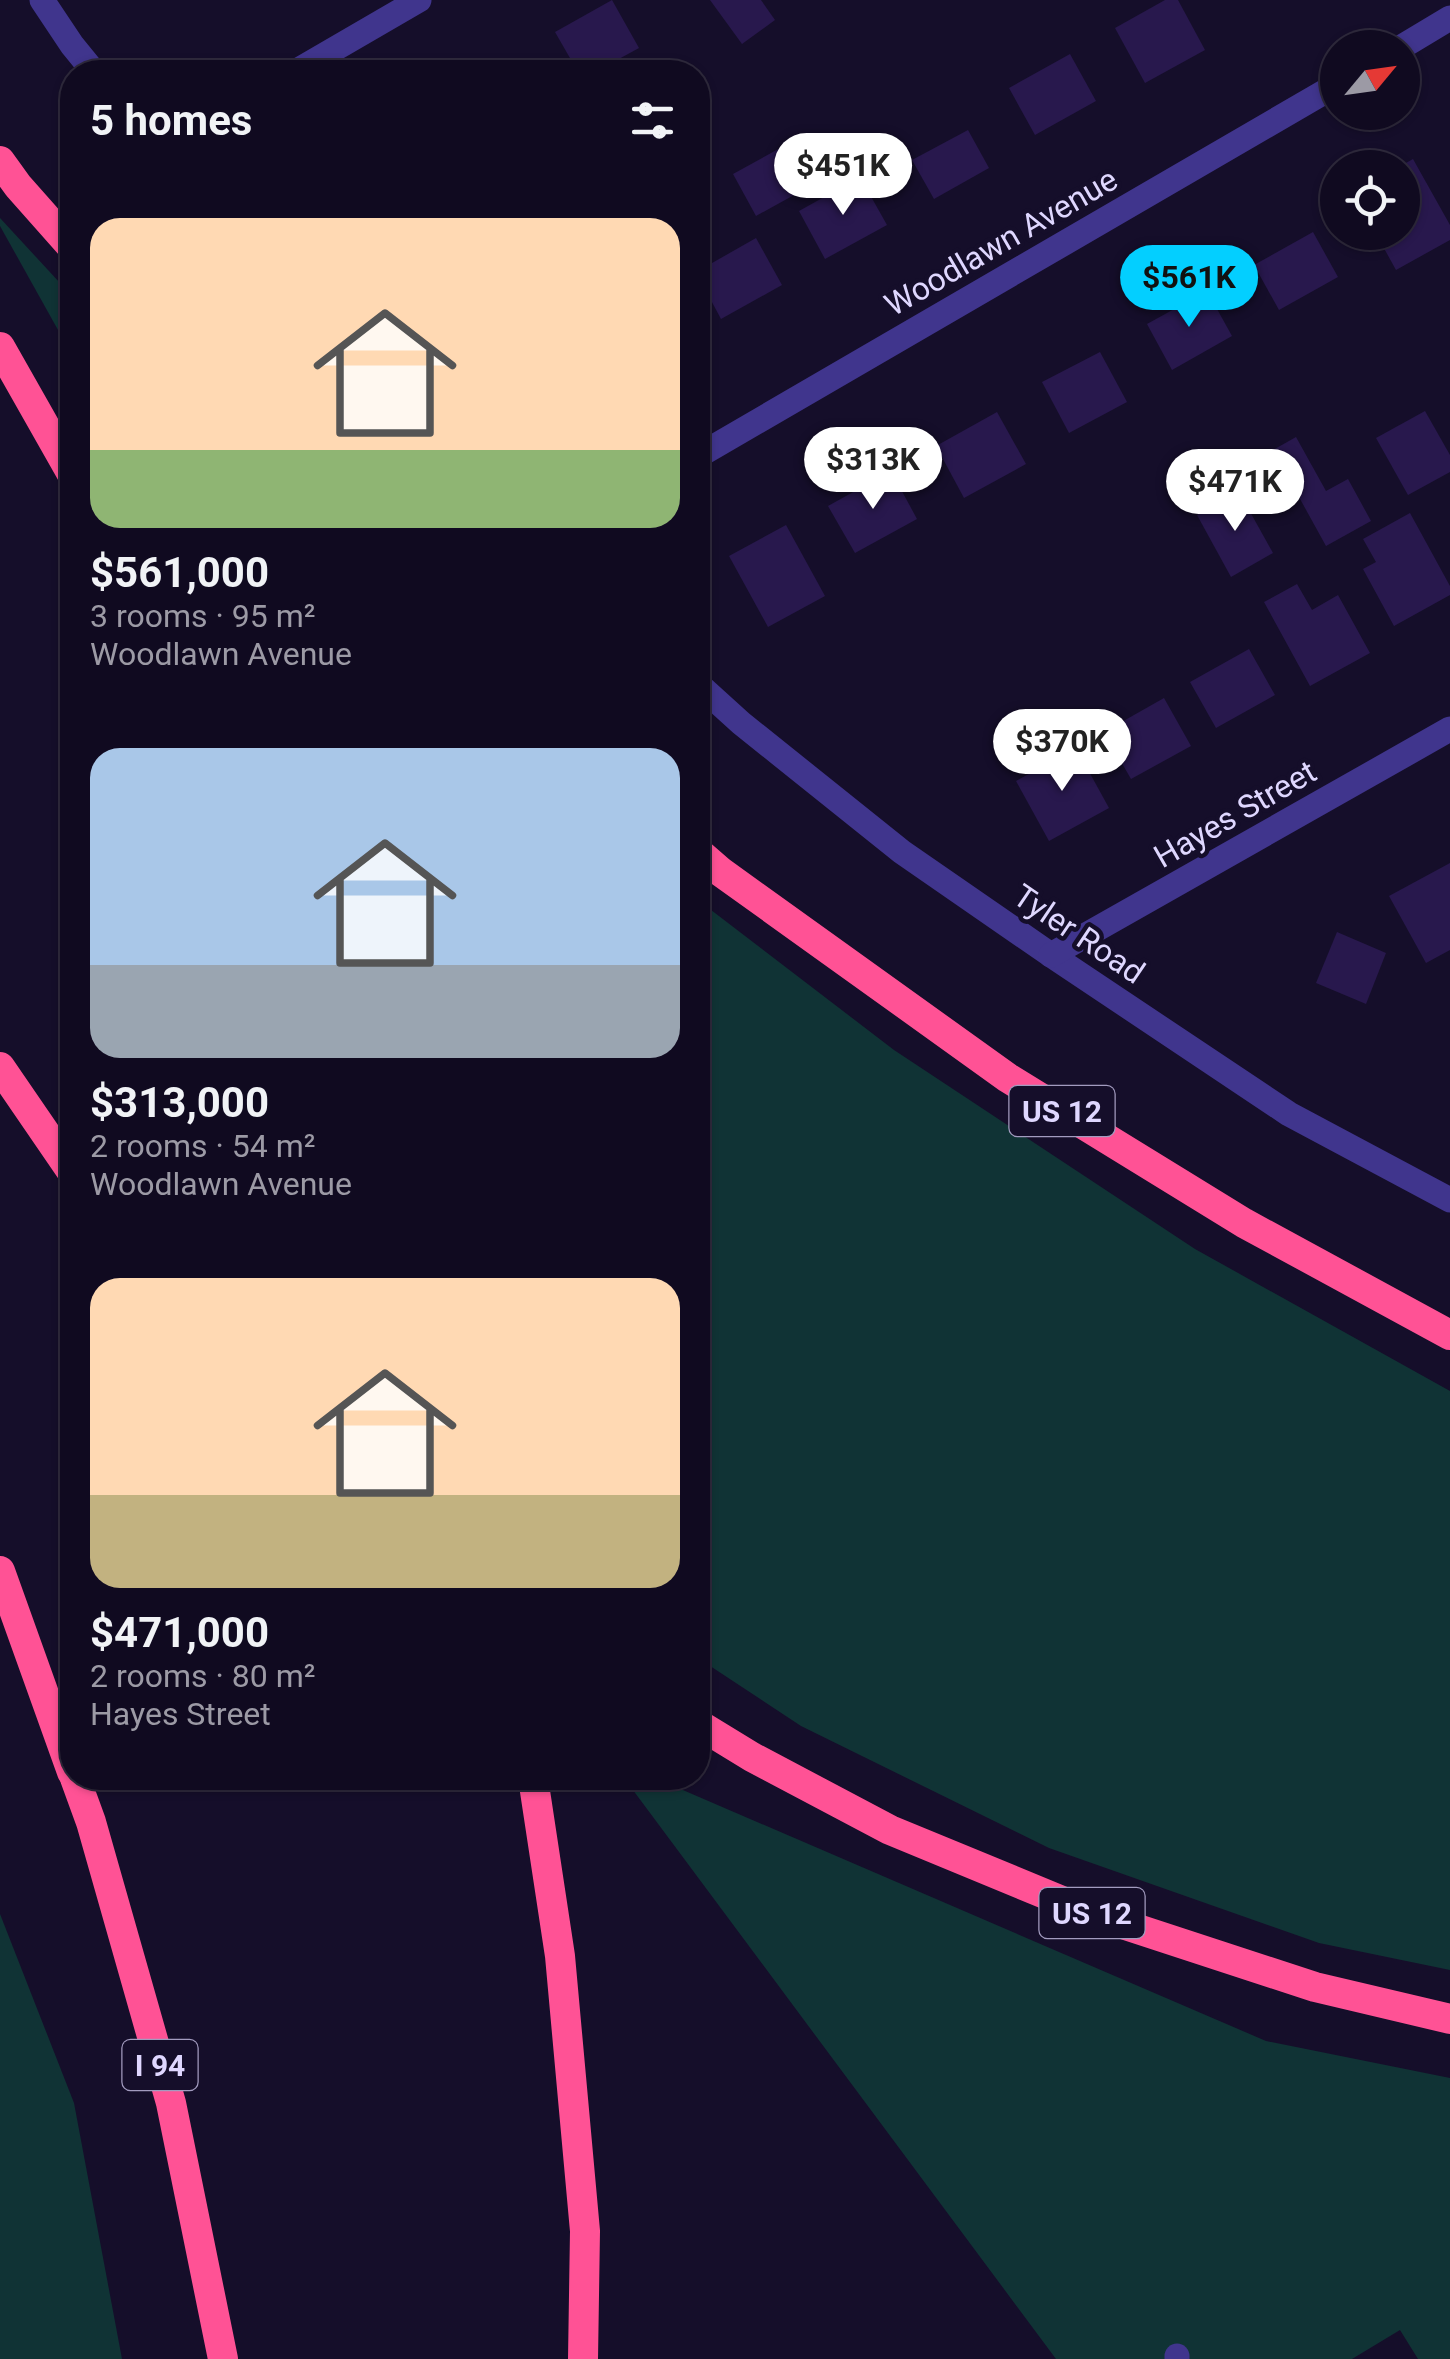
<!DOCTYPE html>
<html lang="en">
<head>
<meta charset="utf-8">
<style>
	:root { --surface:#100a20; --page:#1e182d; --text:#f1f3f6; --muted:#9c9aa5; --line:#302b3e; --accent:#03cfff }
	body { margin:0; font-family:Roboto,sans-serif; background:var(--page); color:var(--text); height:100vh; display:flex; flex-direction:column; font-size:38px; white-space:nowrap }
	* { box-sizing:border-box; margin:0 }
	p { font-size:32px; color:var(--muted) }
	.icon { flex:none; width:55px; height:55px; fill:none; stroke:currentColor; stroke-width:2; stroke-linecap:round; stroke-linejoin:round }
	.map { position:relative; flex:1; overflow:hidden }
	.sheet { position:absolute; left:60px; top:60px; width:650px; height:1730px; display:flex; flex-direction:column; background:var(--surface); border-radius:40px; box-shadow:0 2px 8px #0004,0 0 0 2px var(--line) }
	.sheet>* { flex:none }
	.needle { width:65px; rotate:61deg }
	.tools { position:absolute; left:1320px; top:30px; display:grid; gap:20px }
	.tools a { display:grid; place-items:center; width:100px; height:100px; border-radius:50%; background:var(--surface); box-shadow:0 2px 8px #0004,0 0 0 2px var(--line); font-size:50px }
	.price { position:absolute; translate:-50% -85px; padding:0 22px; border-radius:35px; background:#fff; color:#222; font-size:32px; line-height:65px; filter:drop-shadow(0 2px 5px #0008) }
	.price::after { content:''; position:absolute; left:50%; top:60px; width:30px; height:22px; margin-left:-15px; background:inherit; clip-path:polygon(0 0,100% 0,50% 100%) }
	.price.selected { background:var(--accent); color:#111 }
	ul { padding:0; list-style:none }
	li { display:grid; align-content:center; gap:20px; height:530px; padding:0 30px }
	li span { display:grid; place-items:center; height:310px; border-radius:30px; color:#555 }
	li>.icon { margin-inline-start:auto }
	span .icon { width:180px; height:180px; fill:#fffc; stroke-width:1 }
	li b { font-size:42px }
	h2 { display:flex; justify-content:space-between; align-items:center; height:120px; padding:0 30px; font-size:42px }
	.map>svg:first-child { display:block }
	.green { fill:#103335 }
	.building { fill:#28184d }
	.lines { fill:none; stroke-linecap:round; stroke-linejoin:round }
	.street { stroke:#40358d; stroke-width:25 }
	.highway { stroke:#ff5295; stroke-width:30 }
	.labels { text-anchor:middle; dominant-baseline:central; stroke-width:9; stroke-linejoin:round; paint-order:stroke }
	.shield { fill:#150e2a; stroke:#a29bbf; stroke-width:2.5 }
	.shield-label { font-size:30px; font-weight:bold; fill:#dfd7ff }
	.street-label { font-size:32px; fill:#dfd7ff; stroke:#150e2a }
</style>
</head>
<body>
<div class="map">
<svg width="1450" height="2359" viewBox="0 0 1450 2359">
	<rect width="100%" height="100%" fill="#150e2a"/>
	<!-- green -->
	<g class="green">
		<polygon points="0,218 72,296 72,355 0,226"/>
		<polygon points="698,900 894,1050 1195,1249 1450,1391 1450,1970 1319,1943 1049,1848 801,1726 698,1658"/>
		<polygon points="624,1778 655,1778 1266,2041 1450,2078 1450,2359 1418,2359 1400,2330 1352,2359 1056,2359"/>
		<polygon points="0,1914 74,2103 122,2359 0,2359"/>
	</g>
	<!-- building -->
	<g class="building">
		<polygon points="612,0 639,48 595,72 578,72 555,32"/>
		<polygon points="710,0 761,0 775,20 742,44"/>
		<polygon points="1165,0 1178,0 1205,50 1145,83 1115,28"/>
		<polygon points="1070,54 1096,101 1035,135 1009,88"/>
		<polygon points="968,130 989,168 934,199 912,160"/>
		<polygon points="791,142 814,184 756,216 733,174"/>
		<polygon points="1413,159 1450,225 1450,240 1396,270 1375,232 1402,232 1402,168 1397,168"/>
		<polygon points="860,177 887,225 825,259 799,211"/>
		<polygon points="1313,232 1338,277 1279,310 1254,265"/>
		<polygon points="756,238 782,285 721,319 698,276 698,271"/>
		<polygon points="1207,291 1232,336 1172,370 1147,324"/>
		<polygon points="1100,352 1127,402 1069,433 1042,382"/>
		<polygon points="1425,411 1450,455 1450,472 1408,495 1376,438"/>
		<polygon points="997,412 1026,464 964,498 936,446"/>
		<polygon points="1296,437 1326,491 1348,479 1371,521 1326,546 1273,450"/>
		<polygon points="891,471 917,519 855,553 828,506"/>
		<polygon points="1239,492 1273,553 1231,577 1197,515"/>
		<polygon points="1410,513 1450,586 1450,595 1394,626 1363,569 1376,562 1363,539"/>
		<polygon points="786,525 825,596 768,627 729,556"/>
		<polygon points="1297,584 1312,610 1338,595 1370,653 1310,686 1264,602"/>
		<polygon points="1249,649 1275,695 1216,728 1190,682"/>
		<polygon points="1164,698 1191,746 1131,779 1104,732"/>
		<polygon points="1076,748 1109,808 1049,841 1016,781"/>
		<polygon points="1450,863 1450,950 1426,963 1389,896"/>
		<polygon points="1337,932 1386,953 1366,1004 1316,983"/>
	</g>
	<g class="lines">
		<!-- street -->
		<g class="street">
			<polyline points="42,0 72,45 94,72"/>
			<polyline points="1400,48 1450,18"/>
			<polyline points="295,72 419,0"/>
			<polyline points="698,456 1338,84"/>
			<polyline points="698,684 741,723 902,852 1051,955 1289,1114 1450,1200"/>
			<polyline points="1051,955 1450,729"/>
			<polyline points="1177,2359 1177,2356"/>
		</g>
		<!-- highway -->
		<g class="highway">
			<polyline points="0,161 18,186 72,247"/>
			<polyline points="0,347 72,474"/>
			<polyline points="698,852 721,872 1008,1078 1244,1223 1450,1335"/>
			<polyline points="0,1067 72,1172"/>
			<polyline points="0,1571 72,1772"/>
			<polyline points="698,1724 752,1757 890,1830 1101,1917 1315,1987 1450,2019"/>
			<polyline points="75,1778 91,1822 171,2103 223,2359"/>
			<polyline points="533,1778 560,1956 585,2231 583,2359"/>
		</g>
	</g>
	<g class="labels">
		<!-- shield labels -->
		<g class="shield">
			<rect x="1009.5" y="1086" width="105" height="50" rx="8"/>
			<rect x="1039.5" y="1888" width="105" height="50" rx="8"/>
			<rect x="122.5" y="2040" width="75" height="50" rx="8"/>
		</g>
		<g class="shield-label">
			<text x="1062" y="1111">US 12</text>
			<text x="1092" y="1913">US 12</text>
			<text x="160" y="2065">I 94</text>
		</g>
		<!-- street labels -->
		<g class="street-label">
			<text transform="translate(1001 242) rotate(-30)">Woodlawn Avenue</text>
			<text transform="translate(1235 814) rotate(-30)">Hayes Street</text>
			<text transform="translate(1079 934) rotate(34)">Tyler Road</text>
		</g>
	</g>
</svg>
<div class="tools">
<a><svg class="needle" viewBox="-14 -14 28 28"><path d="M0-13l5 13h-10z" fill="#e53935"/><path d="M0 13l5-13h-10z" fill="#9c9aa5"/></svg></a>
<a><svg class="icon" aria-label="locate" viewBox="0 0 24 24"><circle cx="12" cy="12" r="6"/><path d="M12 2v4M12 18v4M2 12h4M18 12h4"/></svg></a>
</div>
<b class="price" style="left:843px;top:218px">$451K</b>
<b class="price selected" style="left:1189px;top:330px">$561K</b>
<b class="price" style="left:873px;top:512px">$313K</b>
<b class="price" style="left:1235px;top:534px">$471K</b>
<b class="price" style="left:1062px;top:794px">$370K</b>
<section class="sheet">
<h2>5 homes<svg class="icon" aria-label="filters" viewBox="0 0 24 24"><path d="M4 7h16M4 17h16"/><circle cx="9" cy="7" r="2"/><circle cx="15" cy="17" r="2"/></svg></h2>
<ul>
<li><span style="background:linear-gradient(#ffd9b3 75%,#8fb573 0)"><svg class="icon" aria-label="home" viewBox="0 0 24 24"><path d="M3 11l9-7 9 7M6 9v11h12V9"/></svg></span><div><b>$561,000</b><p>3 rooms · 95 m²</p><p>Woodlawn Avenue</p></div></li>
<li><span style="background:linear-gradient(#a9c7e8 70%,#9aa5b1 0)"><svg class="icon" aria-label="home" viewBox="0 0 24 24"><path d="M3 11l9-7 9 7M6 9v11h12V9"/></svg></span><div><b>$313,000</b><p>2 rooms · 54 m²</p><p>Woodlawn Avenue</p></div></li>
<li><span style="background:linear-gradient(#ffd9b3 70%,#c2b280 0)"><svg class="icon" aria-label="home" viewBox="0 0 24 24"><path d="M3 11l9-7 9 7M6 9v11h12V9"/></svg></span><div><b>$471,000</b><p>2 rooms · 80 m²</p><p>Hayes Street</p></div></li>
</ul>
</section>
</div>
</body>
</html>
